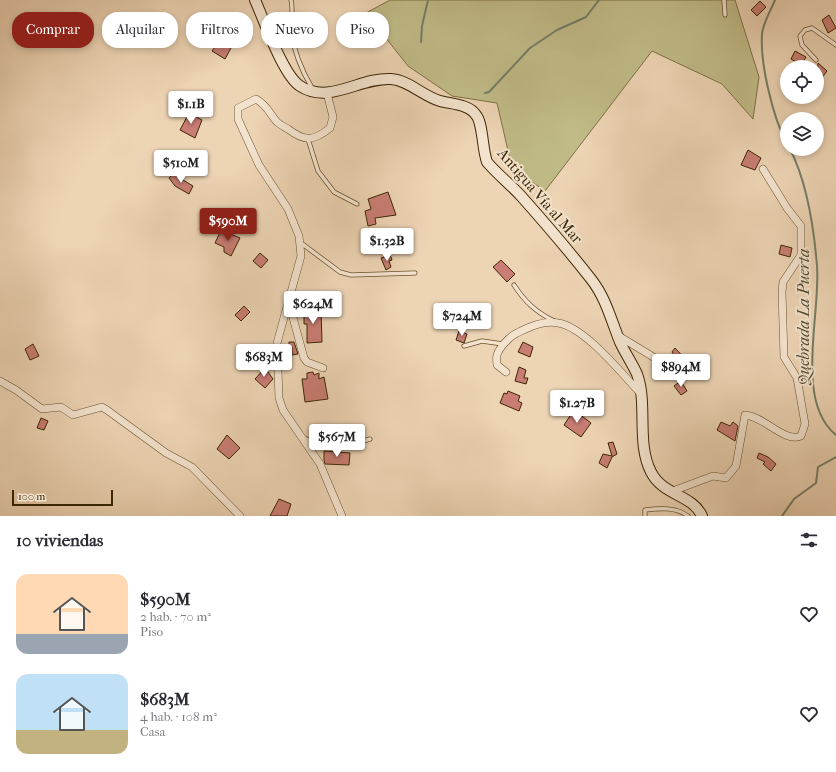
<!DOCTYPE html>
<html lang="es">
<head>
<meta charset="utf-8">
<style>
	:root { --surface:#fff; --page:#f7f7f7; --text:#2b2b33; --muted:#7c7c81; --accent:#8f2418 }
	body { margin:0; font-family:"IM FELL French Canon",serif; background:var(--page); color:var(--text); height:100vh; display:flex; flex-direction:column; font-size:15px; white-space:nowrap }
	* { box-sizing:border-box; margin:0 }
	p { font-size:13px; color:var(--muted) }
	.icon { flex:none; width:22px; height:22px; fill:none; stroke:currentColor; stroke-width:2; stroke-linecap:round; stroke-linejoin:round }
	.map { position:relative; height:516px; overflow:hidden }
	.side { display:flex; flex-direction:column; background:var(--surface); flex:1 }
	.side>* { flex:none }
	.top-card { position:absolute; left:12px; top:12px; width:400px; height:36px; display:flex; gap:8px }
	.tools { position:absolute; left:780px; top:60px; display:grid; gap:8px }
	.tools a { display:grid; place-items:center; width:44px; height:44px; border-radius:50%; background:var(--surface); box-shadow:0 2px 6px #0003; font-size:20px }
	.scale { position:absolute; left:12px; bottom:10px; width:101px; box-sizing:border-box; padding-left:4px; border:2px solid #3d2603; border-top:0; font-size:11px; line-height:14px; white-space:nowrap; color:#3d2603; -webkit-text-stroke:3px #f3e3ce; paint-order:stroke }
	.price { position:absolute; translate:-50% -34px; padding:0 9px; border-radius:4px; background:#fff; color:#222; font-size:13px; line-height:26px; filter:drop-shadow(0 1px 2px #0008) }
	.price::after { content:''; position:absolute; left:50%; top:24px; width:12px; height:9px; margin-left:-6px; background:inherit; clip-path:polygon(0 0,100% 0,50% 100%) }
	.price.on { background:var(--accent); color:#fff }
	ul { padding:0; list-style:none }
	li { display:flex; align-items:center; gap:12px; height:100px; padding:0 16px }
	li span { display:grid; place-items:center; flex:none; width:112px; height:80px; border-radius:12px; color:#555 }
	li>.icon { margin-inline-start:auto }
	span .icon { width:48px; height:48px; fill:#fffc; stroke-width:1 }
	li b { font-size:17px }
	h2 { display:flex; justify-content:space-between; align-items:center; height:48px; padding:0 16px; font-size:17px }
	.pill { padding:0 14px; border-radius:16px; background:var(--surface); box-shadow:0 2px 6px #0003; font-size:14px; line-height:36px }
	.pill.on { background:var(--accent); color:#fff }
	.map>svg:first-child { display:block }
	.green { fill:#c0bb87; stroke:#7e7045 }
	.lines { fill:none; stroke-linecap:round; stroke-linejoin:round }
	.stream { stroke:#747e68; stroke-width:2 }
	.building { fill:#c97d74; stroke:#3d2603 }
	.service-casing { stroke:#69522f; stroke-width:5 }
	.minor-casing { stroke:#69522f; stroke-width:8 }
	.secondary-casing { stroke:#3d2603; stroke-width:12 }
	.service { stroke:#f3e3ce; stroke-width:3.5 }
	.minor { stroke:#f3e3ce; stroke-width:7 }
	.secondary { stroke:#f3e3ce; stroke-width:10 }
	.labels { text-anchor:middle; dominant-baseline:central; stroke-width:4; stroke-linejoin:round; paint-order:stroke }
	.street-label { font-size:15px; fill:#3d2603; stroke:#f3e3ce }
	.water-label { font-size:16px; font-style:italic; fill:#544a2d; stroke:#f3e3ce }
</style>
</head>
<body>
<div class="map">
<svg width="836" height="516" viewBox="0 0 836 516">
	<rect width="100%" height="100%" fill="#edd4b4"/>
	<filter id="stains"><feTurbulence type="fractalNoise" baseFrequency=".005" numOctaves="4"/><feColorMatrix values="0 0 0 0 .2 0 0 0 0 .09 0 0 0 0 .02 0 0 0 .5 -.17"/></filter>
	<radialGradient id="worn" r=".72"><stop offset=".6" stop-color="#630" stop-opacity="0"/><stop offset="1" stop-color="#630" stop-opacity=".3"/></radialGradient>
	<!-- green -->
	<polygon class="green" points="390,0 735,0 759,77 753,119 722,84 652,51 545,191 512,168 497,103 452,96 408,66 366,13"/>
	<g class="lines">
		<!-- stream -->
		<g class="stream">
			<path d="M 775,0 C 771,10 763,23 762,34 C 760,64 773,118 787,144"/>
			<polyline points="421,42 422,26 428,0"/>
			<polyline points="485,93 489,92 530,48 557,30 586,17 599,0"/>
			<path d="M 790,149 C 807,182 814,229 817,266 C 821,314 794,401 836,435"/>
			<polyline points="782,516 794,499 816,483 818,467 836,457"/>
		</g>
	</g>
	<!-- building -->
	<g class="building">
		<polygon points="760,1 766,7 757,16 751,10"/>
		<polygon points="829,15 836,28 828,33 822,20"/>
		<polygon points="220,40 231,48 225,59 212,51"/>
		<polygon points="795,51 806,57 801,65 791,59"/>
		<polygon points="818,63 827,71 821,79 817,76"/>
		<polygon points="189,113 202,120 195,138 180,130"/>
		<polygon points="748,150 761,158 755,170 741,165"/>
		<polygon points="173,174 193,186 189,194 175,186 169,178"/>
		<polygon points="388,192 396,215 375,218 376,224 368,226 365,211 371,209 368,199"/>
		<polygon points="221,230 240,238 231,256 224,252 224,247 215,243"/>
		<polygon points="781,245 792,248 790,257 779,254"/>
		<polygon points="260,253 268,260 261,268 253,261"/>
		<polygon points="390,255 392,260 389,261 391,267 386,270 381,258"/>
		<polygon points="501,260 515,274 507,282 493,267"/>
		<polygon points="244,306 250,312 241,321 235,315"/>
		<polygon points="304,309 321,309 322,342 307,343 307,324 304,324"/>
		<polygon points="459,331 467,334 464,343 456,340"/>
		<polygon points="289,342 294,342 298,354 292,355 292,347 289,347"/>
		<polygon points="523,342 533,347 530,357 518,352"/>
		<polygon points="33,344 39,356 30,360 25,349"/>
		<polygon points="675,348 687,361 682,366 672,352"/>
		<polygon points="519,367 526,370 524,378 528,378 526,384 515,381"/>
		<polygon points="265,368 273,379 265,388 255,379"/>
		<polygon points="313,372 314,375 319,373 319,379 324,377 328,399 305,402 302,379 307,379 307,373"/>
		<polygon points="681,381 687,391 681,395 674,386"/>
		<polygon points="508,391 520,396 518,401 522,403 519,411 500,403 504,393 507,394"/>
		<polygon points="574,410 591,423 581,437 564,425"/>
		<polygon points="41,418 48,421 44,430 37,428"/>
		<polygon points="721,422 730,426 733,422 738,426 735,441 717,430"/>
		<polygon points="227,435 240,448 229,459 217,449"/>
		<polygon points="613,442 617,454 612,457 607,468 599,463 603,454 612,456 608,443"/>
		<polygon points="324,451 350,453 349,465 325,464 324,460"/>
		<polygon points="759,453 768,457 776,464 771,471 763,464 765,462 757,458"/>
		<polygon points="279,499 291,504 287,516 270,516"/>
	</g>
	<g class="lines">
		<defs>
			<g id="service">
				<path d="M 291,0 C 294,11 290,21 291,32 C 294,51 302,71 312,88"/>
				<polyline points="724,0 725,15"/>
				<polyline points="816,60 802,45 800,36 805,30 812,28 836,45"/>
				<polyline points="308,139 318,171 334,192 357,204"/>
				<polyline points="301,243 340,272 351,275 415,273"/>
				<path d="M 514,285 C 525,302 536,312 554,321"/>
				<polyline points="464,346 482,341 503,344"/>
				<path d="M 304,438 C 331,449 342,448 370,439"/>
				<path d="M 645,516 L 645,510 C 660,508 676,507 688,516"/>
			</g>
			<g id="minor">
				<path d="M 327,93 L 333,117 L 330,128 C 314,141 305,142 288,129 C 285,127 280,125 277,122 C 269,113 268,106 256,99 L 238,108 L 238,119 L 259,165 L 288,209 L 299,236 L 301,256 L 277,343 L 279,398 L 283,410 L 320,464 L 342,516"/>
				<polyline points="289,303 304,358 307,362 323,368"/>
				<polyline points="617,335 683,375"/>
				<path d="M 506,372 L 497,365 C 497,362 496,358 497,355 C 499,348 510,336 517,333 C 529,327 544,320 558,323 C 585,327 622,374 641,394"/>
				<polyline points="0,381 16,390 42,409 61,407 73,415 102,407 107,410 166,453 192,467 240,516"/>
				<path d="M 670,492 L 713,476 L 726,478 L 736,466 L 745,415 C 764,416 784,443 801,436 L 805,424 L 797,378 L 784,357 L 782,292 L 783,282 L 801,255 L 801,226 L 787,208 L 763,169"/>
			</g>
			<path id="secondary" d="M 255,0 C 264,20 283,75 300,86 C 329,105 360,77 391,79 C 408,80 423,96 440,101 C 451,104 469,104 476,115 C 483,123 482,148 487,162 C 497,174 510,184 521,196 C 545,223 569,251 591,279 C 606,298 611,320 620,342 C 625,353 632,363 637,374 C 648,404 636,443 651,472 C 663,496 692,494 702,516"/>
		</defs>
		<!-- service casing -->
		<use href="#service" class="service-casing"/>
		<!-- minor casing -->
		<use href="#minor" class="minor-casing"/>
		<!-- secondary casing -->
		<use href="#secondary" class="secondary-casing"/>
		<!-- service -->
		<use href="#service" class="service"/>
		<!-- minor -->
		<use href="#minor" class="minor"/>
		<!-- secondary -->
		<use href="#secondary" class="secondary"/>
	</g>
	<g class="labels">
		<!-- street labels -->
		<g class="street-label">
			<text transform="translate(540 196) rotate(49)">Antigua Vía al Mar</text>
		</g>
		<!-- water labels -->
		<g class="water-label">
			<text transform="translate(803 317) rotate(-90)">Quebrada La Puerta</text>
		</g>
	</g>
	<rect width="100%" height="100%" filter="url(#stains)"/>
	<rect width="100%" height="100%" fill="url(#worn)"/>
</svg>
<div class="tools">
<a><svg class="icon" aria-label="locate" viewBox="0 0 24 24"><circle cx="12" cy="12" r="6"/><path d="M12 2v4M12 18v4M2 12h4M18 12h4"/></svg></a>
<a><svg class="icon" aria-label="layers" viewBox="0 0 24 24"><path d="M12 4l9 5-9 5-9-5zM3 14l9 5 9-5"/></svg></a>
</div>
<div class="scale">100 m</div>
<b class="price" style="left:191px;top:125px">$1.1B</b>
<b class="price" style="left:181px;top:184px">$510M</b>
<b class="price on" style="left:228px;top:242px">$590M</b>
<b class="price" style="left:387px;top:262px">$1.32B</b>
<b class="price" style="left:313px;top:325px">$624M</b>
<b class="price" style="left:462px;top:337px">$724M</b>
<b class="price" style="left:264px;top:378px">$683M</b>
<b class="price" style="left:681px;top:388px">$894M</b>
<b class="price" style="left:577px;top:424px">$1.27B</b>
<b class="price" style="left:337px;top:458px">$567M</b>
<div class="top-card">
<a class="pill on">Comprar</a>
<a class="pill">Alquilar</a>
<a class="pill">Filtros</a>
<a class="pill">Nuevo</a>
<a class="pill">Piso</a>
</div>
</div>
<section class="side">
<h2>10 viviendas<svg class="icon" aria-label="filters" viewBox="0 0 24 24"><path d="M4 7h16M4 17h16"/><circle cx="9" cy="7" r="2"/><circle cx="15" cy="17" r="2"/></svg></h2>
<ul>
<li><span style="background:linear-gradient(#ffd9b3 75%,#9aa5b1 0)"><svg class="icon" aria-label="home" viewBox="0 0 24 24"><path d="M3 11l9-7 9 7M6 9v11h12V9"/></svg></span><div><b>$590M</b><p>2 hab. · 70 m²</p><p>Piso</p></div><svg class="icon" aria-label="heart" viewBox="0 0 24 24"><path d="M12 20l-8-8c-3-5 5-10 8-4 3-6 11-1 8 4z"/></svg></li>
<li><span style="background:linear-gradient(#bfe0f5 70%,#c2b280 0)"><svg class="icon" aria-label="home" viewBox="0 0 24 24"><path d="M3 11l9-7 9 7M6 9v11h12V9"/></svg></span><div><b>$683M</b><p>4 hab. · 108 m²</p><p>Casa</p></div><svg class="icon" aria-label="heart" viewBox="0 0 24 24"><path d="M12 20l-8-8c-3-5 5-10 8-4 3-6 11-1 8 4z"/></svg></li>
</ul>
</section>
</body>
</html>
